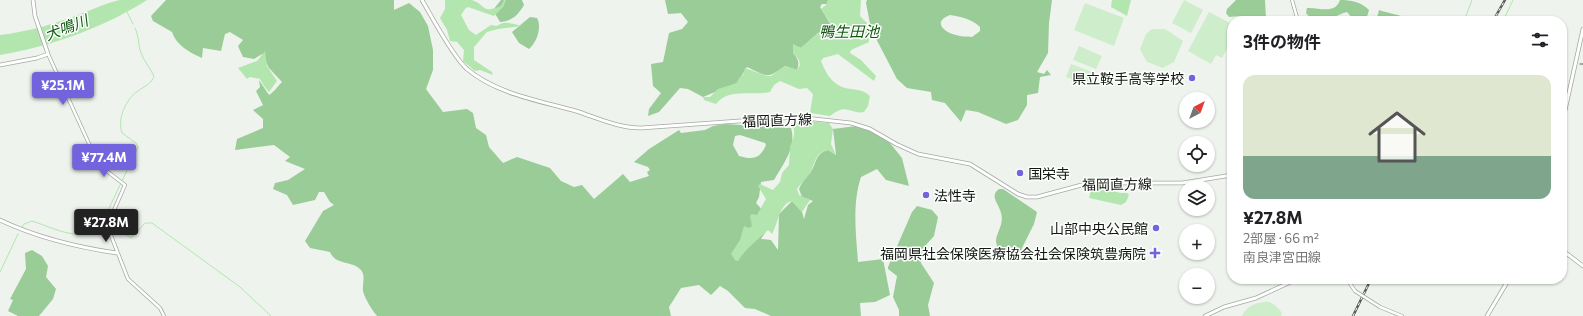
<!DOCTYPE html>
<html lang="ja">
<head>
<meta charset="utf-8">
<style>
	:root { --surface:#fff; --page:#f6f6f6; --text:#202124; --muted:#757577; --line:#e0e0e0; --accent:#7363dd }
	body { margin:0; font-family:Commissioner,"Noto Sans JP",sans-serif; background:var(--page); color:var(--text); height:100vh; display:flex; flex-direction:column; font-size:15px; white-space:nowrap }
	* { box-sizing:border-box; margin:0 }
	p { font-size:13px; color:var(--muted) }
	.icon { flex:none; width:22px; height:22px; fill:none; stroke:currentColor; stroke-width:2; stroke-linecap:round; stroke-linejoin:round }
	.map { position:relative; flex:1; overflow:hidden }
	.sheet { position:absolute; left:1227px; top:16px; width:340px; height:268px; display:flex; flex-direction:column; background:var(--surface); border-radius:16px; box-shadow:0 1px 3px #0004 }
	.sheet>* { flex:none }
	.needle { width:26px; rotate:41deg }
	.buttons { position:absolute; left:1179px; top:92px; display:grid; gap:8px }
	.buttons a { display:grid; place-items:center; width:36px; height:36px; border-radius:50%; background:var(--surface); box-shadow:0 1px 3px #0004; font-size:20px }
	.price { position:absolute; translate:-50% -34px; padding:0 9px; border-radius:4px; background:var(--accent); color:#fff; font-size:13px; line-height:26px; filter:drop-shadow(0 1px 2px #0008) }
	.price::after { content:''; position:absolute; left:50%; top:24px; width:12px; height:9px; margin-left:-6px; background:inherit; clip-path:polygon(0 0,100% 0,50% 100%) }
	.price.on { background:#222; color:#fff }
	ul { padding:0; list-style:none }
	li { display:grid; align-content:center; gap:8px; height:212px; padding:0 16px }
	li+li { border-top:1px solid var(--line) }
	li span { display:grid; place-items:center; height:124px; border-radius:12px; color:#555 }
	li>.icon { margin-inline-start:auto }
	span .icon { width:72px; height:72px; fill:#fffc; stroke-width:1 }
	li b { font-size:17px }
	h2 { display:flex; justify-content:space-between; align-items:center; height:48px; padding:0 16px; font-size:17px }
	.map>svg:first-child { display:block }
	.green { fill:#ceeecb }
	.forest { fill:#9acc97; fill-rule:evenodd }
	.water { fill:#b3e6af }
	.lines { fill:none; stroke-linecap:round; stroke-linejoin:round }
	.stream { stroke:#b3e6af; stroke-width:1 }
	.secondary-casing { stroke:#a5a9a4; stroke-width:4 }
	.primary-casing { stroke:#a5a9a4; stroke-width:4.5 }
	.secondary { stroke:#fff; stroke-width:2.5 }
	.primary { stroke:#fff; stroke-width:3 }
	.tram { stroke:#595c59; stroke-width:1 }
	.rail-casing { stroke:#595c59; stroke-width:2.5 }
	.rail { stroke:#fdfffd; stroke-width:1; stroke-dasharray:3; stroke-linecap:butt }
	.secondary-bridge-casing { stroke:#a5a9a4; stroke-width:4; stroke-linecap:butt }
	.secondary-bridge { stroke:#fff; stroke-width:2.5 }
	.poi-dot { fill:#7363dd; stroke:#fdfffd; stroke-width:1.5 }
	.labels { text-anchor:middle; dominant-baseline:central; stroke-width:3; stroke-linejoin:round; paint-order:stroke }
	.poi-label { font-size:14px; fill:#141614; stroke:#fdfffd; text-anchor:end }
	.street-label { font-size:14px; fill:#141614; stroke:#fdfffd }
	.water-label { font-size:15px; font-style:italic; fill:#125713; stroke:#fdfffd }
</style>
</head>
<body>
<div class="map">
<svg width="1583" height="316" viewBox="0 0 1583 316">
	<rect width="100%" height="100%" fill="#eef3ed"/>
	<!-- green -->
	<g class="green">
		<polygon points="1184,0 1203,10 1191,33 1172,23"/>
		<polygon points="1085,3 1124,18 1114,46 1074,30"/>
		<polygon points="1209,12 1232,24 1232,40 1222,58 1216,55 1211,64 1188,51"/>
		<polygon points="1152,29 1165,29 1183,41 1174,62 1163,68 1147,62 1140,49 1146,34"/>
		<polygon points="1079,46 1102,56 1096,69 1073,60"/>
		<polygon points="1071,64 1095,73 1090,86 1066,77"/>
		<path d="M 1264,302 C 1272,301 1277,306 1282,313 L 1281,316 L 1242,316 C 1246,307 1254,303 1264,302 Z"/>
	</g>
	<!-- forest -->
	<g class="forest">
		<path d="M 166,0 L 394,0 L 394,10 L 409,3 L 420,12 L 428,26 L 433,50 L 433,70 L 426,89 L 443,112 L 467,109 L 473,113 L 476,128 L 486,135 L 489,147 L 503,163 L 517,157 L 550,168 L 561,181 L 574,187 L 582,185 L 594,199 L 623,174 L 630,182 L 649,176 L 647,172 L 650,170 L 648,167 L 634,162 L 649,149 L 679,130 L 681,133 L 705,130 L 713,126 L 725,124 L 791,128 C 797,147 783,164 774,180 L 761,182 L 759,197 L 756,203 L 767,215 L 770,225 L 761,239 L 771,240 L 778,250 L 779,214 L 792,201 L 802,212 L 804,219 L 808,205 L 813,201 L 802,197 L 799,189 C 802,182 805,179 810,173 C 817,164 814,154 828,150 L 836,155 L 833,129 L 856,126 L 873,132 L 890,143 L 902,158 L 909,186 L 886,180 L 877,169 L 861,177 C 852,204 856,234 858,262 L 883,259 L 890,295 L 875,302 L 860,303 L 861,316 L 771,316 L 755,309 L 745,308 L 728,291 L 720,286 L 711,295 L 699,285 L 681,288 L 669,307 L 671,316 L 377,316 C 372,310 365,299 363,291 C 362,284 366,276 361,270 C 352,260 336,266 330,252 L 310,248 L 305,241 L 323,211 L 334,205 L 330,202 L 324,192 L 319,192 L 315,200 L 293,205 L 287,195 L 273,189 L 275,183 L 288,180 L 305,169 L 285,161 L 290,157 L 274,145 L 235,150 L 237,139 L 263,128 L 263,119 L 253,110 L 263,105 L 256,91 L 260,87 L 259,80 L 269,95 C 275,91 277,87 282,82 L 269,68 L 262,54 L 254,59 L 243,57 L 238,46 L 243,40 L 230,32 L 225,34 L 221,51 L 203,48 L 202,58 C 189,52 177,46 172,32 L 153,21 L 151,16 ZM 740,135 L 765,143 L 766,145 C 760,159 753,160 739,156 L 733,145 L 735,136 Z"/>
		<path d="M 501,0 L 522,0 L 524,5 C 519,14 511,22 500,22 L 493,10 Z"/>
		<path d="M 665,0 L 828,0 L 827,4 L 822,4 L 820,7 L 831,25 L 829,30 L 818,33 L 801,48 L 793,45 L 793,53 C 798,59 800,62 797,70 L 785,66 C 766,80 767,76 747,67 L 737,83 L 703,97 L 688,89 L 680,88 L 659,112 L 648,116 L 649,109 L 661,93 L 653,86 L 651,64 L 663,62 L 669,33 L 682,29 L 688,22 L 681,13 L 668,14 Z"/>
		<path d="M 867,0 L 1052,0 L 1049,23 L 1048,53 L 1037,72 L 1044,74 L 1047,70 L 1051,75 L 1040,77 L 1038,93 L 1027,95 L 1027,105 L 1018,120 L 1006,124 L 978,112 L 966,110 L 961,122 L 945,103 L 932,100 L 931,92 L 907,88 L 897,79 L 871,29 L 866,3 ZM 950,15 C 961,17 972,19 980,27 L 980,31 L 972,37 C 967,36 961,37 956,35 C 944,32 932,22 950,15 Z"/>
		<polygon points="1236,0 1265,0 1266,18 1263,21 1253,21 1240,16 1229,17 1226,13 1227,9"/>
		<path d="M 1340,0 C 1351,0 1361,2 1369,10 L 1366,20 L 1353,21 L 1353,19 L 1347,12 C 1332,16 1319,29 1306,13 L 1307,8 C 1319,7 1335,15 1340,0 Z"/>
		<path d="M 1379,10 C 1391,14 1403,15 1413,21 L 1376,21 Z"/>
		<path d="M 530,17 L 537,18 C 542,27 537,42 529,49 L 519,43 L 512,32 Z"/>
		<path d="M 999,189 L 1003,189 L 1037,212 L 1034,224 L 1018,256 C 1012,256 1008,254 1003,251 C 986,241 1006,229 1001,213 C 999,204 989,196 999,189 Z"/>
		<polygon points="917,206 932,210 938,217 934,236 926,245 921,256 921,263 934,283 928,305 930,316 899,316 899,310 893,297 897,276 888,269 888,267 912,212"/>
		<polygon points="32,250 42,256 48,266 46,277 56,289 53,299 39,316 18,316 8,311 13,300 10,299 26,269 25,253"/>
	</g>
	<!-- water -->
	<g class="water">
		<path d="M 120,0 L 147,0 C 103,28 52,46 0,55 L 0,35 C 26,32 55,24 80,14 C 94,9 106,3 120,0 Z"/>
		<path d="M 445,0 C 453,0 465,0 472,0 C 487,5 480,14 501,6 L 504,0 L 506,0 L 503,7 L 494,16 L 468,7 L 465,9 L 461,15 L 469,30 L 476,35 L 491,25 L 497,26 C 504,20 514,24 522,26 L 498,29 L 487,32 L 474,47 L 474,60 L 492,72 L 493,75 L 480,70 L 475,71 L 463,61 L 464,50 L 457,42 L 450,41 L 447,30 L 440,18 L 445,9 Z"/>
		<path d="M 828,0 L 861,0 L 860,16 L 867,23 L 869,42 L 851,50 L 850,53 L 861,60 L 876,76 L 874,81 L 838,54 L 823,58 L 821,61 C 825,71 830,81 840,86 C 849,91 861,87 870,96 L 868,106 L 864,112 C 849,115 848,102 830,116 L 810,113 L 813,94 L 807,88 L 799,89 L 780,81 L 774,85 L 770,92 C 751,96 728,88 716,104 L 704,100 L 703,97 L 710,97 L 718,89 L 737,83 L 739,78 L 743,75 L 745,68 L 767,76 L 771,76 L 785,66 L 797,70 L 800,65 L 799,60 L 793,53 L 793,44 L 801,48 L 818,33 L 829,30 L 831,24 L 821,9 L 827,4 Z"/>
		<polygon points="1112,0 1131,0 1127,16 1111,7"/>
		<polygon points="265,51 267,66 277,81 269,92 264,86 260,79 250,77 247,79 238,68 257,61"/>
		<path d="M 807,121 L 829,123 L 833,129 L 831,144 L 836,155 L 828,150 C 815,153 816,161 811,171 C 808,177 801,183 797,189 L 799,195 L 810,200 L 802,212 L 792,201 C 779,204 778,224 772,234 L 768,230 C 758,240 745,249 738,261 L 735,260 L 731,254 L 740,240 L 744,226 L 749,228 L 752,226 L 750,216 L 752,214 L 757,215 L 766,199 L 758,186 L 760,184 L 773,190 L 780,182 L 782,173 L 789,165 L 790,147 L 794,136 L 794,129 L 790,126 L 791,123 L 804,123 Z"/>
		<polygon points="1096,185 1120,193 1127,193 1129,195 1126,202 1121,205 1089,198 1092,186"/>
	</g>
	<g class="lines">
		<!-- stream -->
		<g class="stream">
			<polyline points="127,12 133,24"/>
			<polyline points="1464,21 1472,0"/>
			<polyline points="1503,21 1513,0"/>
			<polyline points="112,225 131,238 145,223 152,223 240,287 271,316"/>
			<path d="M 22,227 L 24,224 L 32,221 C 54,228 88,247 103,221 L 138,147 L 136,143 L 122,133 C 117,118 126,99 138,91 C 144,86 152,84 154,76 C 150,68 144,61 141,53 C 138,44 139,36 135,28"/>
			<polyline points="0,272 18,234"/>
		</g>
		<defs>
			<g id="secondary">
				<polyline points="1292,0 1298,21"/>
				<polyline points="48,54 96,159 108,172 125,185 111,217 110,233 128,279 160,308 164,316"/>
				<polyline points="1347,279 1355,291"/>
				<polyline points="1380,307 1402,316"/>
			</g>
			<g id="primary">
				<path d="M 422,0 C 432,17 453,57 467,69 C 498,95 542,101 579,112 C 600,119 619,128 641,128 L 796,117 L 851,123 L 870,129 L 896,144 L 918,154 L 970,164 L 1018,194 L 1027,197 L 1037,197 L 1089,183 L 1182,183 L 1232,175"/>
				<polyline points="0,65 37,58 48,54 35,16 33,0"/>
				<polyline points="1562,124 1583,29"/>
				<path d="M 0,220 C 38,238 76,247 117,253"/>
				<polyline points="1562,250 1583,266"/>
				<polyline points="1205,316 1224,307 1256,298 1297,279"/>
				<polyline points="1487,316 1509,279"/>
			</g>
		</defs>
		<!-- secondary casing -->
		<use href="#secondary" class="secondary-casing"/>
		<!-- primary casing -->
		<use href="#primary" class="primary-casing"/>
		<!-- secondary -->
		<use href="#secondary" class="secondary"/>
		<!-- primary -->
		<use href="#primary" class="primary"/>
		<!-- tram -->
		<polyline class="tram" points="1580,64 1583,64"/>
		<defs>
			<g id="rail">
				<polyline points="1493,21 1505,0"/>
				<polyline points="1353,316 1371,279"/>
			</g>
		</defs>
		<!-- rail casing -->
		<use href="#rail" class="rail-casing"/>
		<!-- rail -->
		<use href="#rail" class="rail"/>
		<defs>
			<polyline id="secondary-bridge" points="1355,291 1380,307"/>
		</defs>
		<!-- secondary-bridge casing -->
		<use href="#secondary-bridge" class="secondary-bridge-casing"/>
		<!-- secondary-bridge -->
		<use href="#secondary-bridge" class="secondary-bridge"/>
	</g>
	<!-- markers -->
	<g class="poi-dot">
		<circle cx="1192" cy="78" r="4"/>
		<circle cx="1020" cy="173" r="4"/>
		<circle cx="926" cy="195" r="4"/>
		<circle cx="1156" cy="228" r="4"/>
		<path d="M1153 247h4v4h4v4h-4v4h-4v-4h-4v-4h4z"/>
	</g>
	<g class="labels">
		<!-- poi labels -->
		<g class="poi-label">
			<text x="1184" y="78">県立鞍手高等学校</text>
			<text x="1028" y="173" text-anchor="start">国栄寺</text>
			<text x="934" y="195" text-anchor="start">法性寺</text>
			<text x="1148" y="228">山部中央公民館</text>
			<text x="1146" y="253">福岡県社会保険医療協会社会保険筑豊病院</text>
		</g>
		<!-- street labels -->
		<g class="street-label">
			<text transform="translate(777 120) rotate(-2)">福岡直方線</text>
			<text transform="translate(1117 184) rotate(-1)">福岡直方線</text>
		</g>
		<!-- water labels -->
		<g class="water-label">
			<text transform="translate(66 27) rotate(-21)">犬鳴川</text>
			<text x="849" y="31">鴨生田池</text>
		</g>
	</g>
</svg>
<div class="buttons">
<a><svg class="needle" viewBox="-14 -14 28 28"><path d="M0-13l5 13h-10z" fill="#e53935"/><path d="M0 13l5-13h-10z" fill="#757577"/></svg></a>
<a><svg class="icon" aria-label="locate" viewBox="0 0 24 24"><circle cx="12" cy="12" r="6"/><path d="M12 2v4M12 18v4M2 12h4M18 12h4"/></svg></a>
<a><svg class="icon" aria-label="layers" viewBox="0 0 24 24"><path d="M12 4l9 5-9 5-9-5zM3 14l9 5 9-5"/></svg></a>
<a>+</a>
<a>−</a>
</div>
<b class="price" style="left:63px;top:106px">¥25.1M</b>
<b class="price" style="left:104px;top:178px">¥77.4M</b>
<b class="price on" style="left:106px;top:243px">¥27.8M</b>
<section class="sheet">
<h2>3件の物件<svg class="icon" aria-label="filters" viewBox="0 0 24 24"><path d="M4 7h16M4 17h16"/><circle cx="9" cy="7" r="2"/><circle cx="15" cy="17" r="2"/></svg></h2>
<ul>
<li><span style="background:linear-gradient(#dfe7d0 65%,#7fa58c 0)"><svg class="icon" aria-label="home" viewBox="0 0 24 24"><path d="M3 11l9-7 9 7M6 9v11h12V9"/></svg></span><div><b>¥27.8M</b><p>2部屋 · 66 m²</p><p>南良津宮田線</p></div></li>
</ul>
</section>
</div>
</body>
</html>
